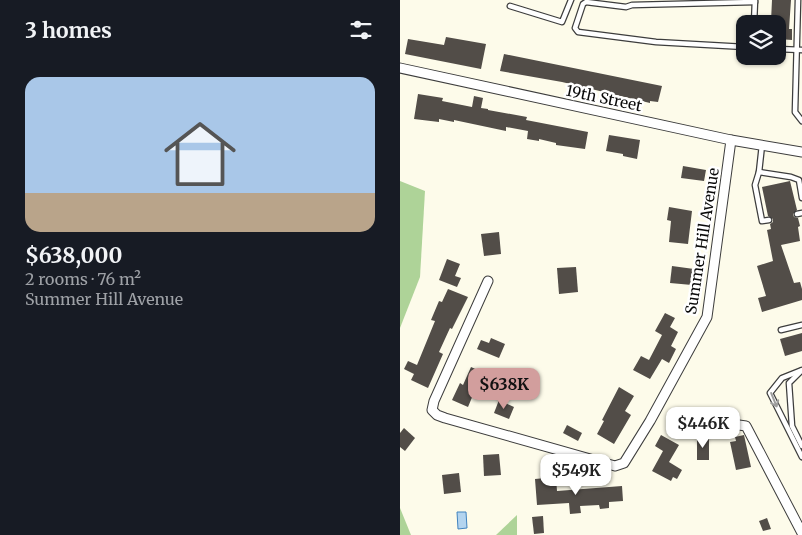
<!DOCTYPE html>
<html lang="en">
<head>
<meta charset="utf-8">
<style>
	:root { --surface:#171b24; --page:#20242c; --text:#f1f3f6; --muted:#9ea1a6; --line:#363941; --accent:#d29e9d }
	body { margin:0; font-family:Merriweather,serif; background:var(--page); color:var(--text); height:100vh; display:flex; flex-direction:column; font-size:19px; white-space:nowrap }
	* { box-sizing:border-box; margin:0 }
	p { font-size:16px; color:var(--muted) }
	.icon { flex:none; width:28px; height:28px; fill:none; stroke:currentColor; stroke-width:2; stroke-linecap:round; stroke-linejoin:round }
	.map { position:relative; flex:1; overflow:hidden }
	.drawer { display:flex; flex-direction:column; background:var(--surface); width:400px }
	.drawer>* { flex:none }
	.tools { position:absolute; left:336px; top:15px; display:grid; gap:10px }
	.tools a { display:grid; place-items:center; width:50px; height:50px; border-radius:10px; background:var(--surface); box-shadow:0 1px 4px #0004; font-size:25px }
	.price { position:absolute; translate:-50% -42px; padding:0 11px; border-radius:10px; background:#fff; color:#222; font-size:16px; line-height:32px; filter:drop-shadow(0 1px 2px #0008) }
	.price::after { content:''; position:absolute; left:50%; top:30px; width:15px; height:11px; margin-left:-8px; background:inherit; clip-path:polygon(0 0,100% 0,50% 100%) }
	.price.selected { background:var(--accent); color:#111 }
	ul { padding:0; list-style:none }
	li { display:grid; align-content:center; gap:10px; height:265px; padding:0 25px }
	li+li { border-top:1px solid var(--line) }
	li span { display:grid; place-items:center; height:155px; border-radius:15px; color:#555 }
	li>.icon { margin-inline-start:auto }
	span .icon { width:90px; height:90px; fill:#fffc; stroke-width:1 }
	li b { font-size:21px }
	h2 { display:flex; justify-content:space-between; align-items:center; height:60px; padding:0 25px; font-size:21px }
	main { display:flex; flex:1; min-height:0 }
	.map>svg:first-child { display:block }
	.forest { fill:#aed398 }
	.water { fill:#b3d4ef; stroke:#4183bf }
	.building { fill:#524d48 }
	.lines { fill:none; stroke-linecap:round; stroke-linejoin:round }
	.service-casing { stroke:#3d3d3d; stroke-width:7 }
	.minor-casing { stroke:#3d3d3d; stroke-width:11 }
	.service { stroke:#fff; stroke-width:4.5 }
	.minor { stroke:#fff; stroke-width:9 }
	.oneway { stroke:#9d9d9d }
	.labels { text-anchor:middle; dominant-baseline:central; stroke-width:5; stroke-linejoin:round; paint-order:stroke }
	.street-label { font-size:15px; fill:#0a0a0a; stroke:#fff }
</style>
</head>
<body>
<main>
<section class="drawer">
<h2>3 homes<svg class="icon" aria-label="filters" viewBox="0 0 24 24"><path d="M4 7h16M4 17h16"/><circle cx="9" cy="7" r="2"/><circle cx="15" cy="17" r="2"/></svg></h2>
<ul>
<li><span style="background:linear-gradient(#a9c7e8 75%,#b9a48a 0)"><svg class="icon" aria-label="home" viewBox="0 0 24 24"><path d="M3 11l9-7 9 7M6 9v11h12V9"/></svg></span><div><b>$638,000</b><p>2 rooms · 76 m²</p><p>Summer Hill Avenue</p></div></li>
</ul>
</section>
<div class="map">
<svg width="402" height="535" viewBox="0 0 402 535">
	<rect width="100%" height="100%" fill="#fdfbea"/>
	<!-- forest -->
	<g class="forest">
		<polygon points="0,181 25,191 20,277 0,328"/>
		<polygon points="0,508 11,535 0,535"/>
		<polygon points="117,515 117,535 96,535"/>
	</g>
	<!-- water -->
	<polygon class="water" points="57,512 66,512 67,528 58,529"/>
	<!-- building -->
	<g class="building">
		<polygon points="372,0 391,0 389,29 392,29 392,40 378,39 378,22 371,21"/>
		<polygon points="46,37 86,44 81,69 5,54 8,39 44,45"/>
		<polygon points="104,54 262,86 258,102 250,101 250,103 162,82 100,71"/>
		<polygon points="18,94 43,98 42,101 72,107 74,96 83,98 81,108 88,109 88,110 127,117 126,120 188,132 185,149 156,145 156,143 139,139 139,141 127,139 128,131 106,127 106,131 54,120 54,122 39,119 39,122 14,119"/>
		<polygon points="209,135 240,140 237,159 223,156 223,154 206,151"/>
		<polygon points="283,166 306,170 304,181 281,178"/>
		<polygon points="390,181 397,210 393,214 394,217 398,218 400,226 398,227 400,241 381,245 394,283 400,282 402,289 402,300 362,312 358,298 366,296 357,266 373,261 367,230 371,229 370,224 373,222 373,219 368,216 362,187"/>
		<polygon points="269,207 292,211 288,244 269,242 271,221 267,220"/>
		<polygon points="99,232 101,254 84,256 81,234"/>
		<polygon points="47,259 60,264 55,276 61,278 57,287 39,280"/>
		<polygon points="272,266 294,269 292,285 270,283"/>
		<polygon points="176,267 178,292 159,294 157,268"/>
		<polygon points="48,289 68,297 52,329 50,328 39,352 43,354 28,388 11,380 14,374 4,369 8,361 17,365 35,321 31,320 39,301 42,302"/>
		<polygon points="265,313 275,318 270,327 278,332 271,346 276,349 269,363 262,359 250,379 233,370 241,356 249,360 262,335 255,331"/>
		<polygon points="402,333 402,351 385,356 380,339"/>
		<polygon points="91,338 105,344 99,358 77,349 81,340 89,343"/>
		<polygon points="71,367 89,375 84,386 78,383 68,407 52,400 60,383 63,385"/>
		<polygon points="219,387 234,396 225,411 231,415 214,444 197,434 204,421 202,420"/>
		<polygon points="99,400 114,407 109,419 94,413"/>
		<polygon points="167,425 182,433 178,441 163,433"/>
		<polygon points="4,428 15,438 5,451 0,447 0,433"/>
		<polygon points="261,435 279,445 269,462 282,470 277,479 273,477 271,481 252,471 263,451 255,446"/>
		<polygon points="344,435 351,467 336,470 330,442 336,441 335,437"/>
		<rect x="297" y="438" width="12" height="22"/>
		<polygon points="99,454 101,475 84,476 83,455"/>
		<polygon points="59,473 61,492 44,494 42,475"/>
		<polygon points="156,477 157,491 222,486 223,501 209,502 209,508 200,509 199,505 180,506 181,513 170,514 169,503 137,505 135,479"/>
		<polygon points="143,516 144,533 134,534 132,517"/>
		<polygon points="367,518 371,529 363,531 359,521"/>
	</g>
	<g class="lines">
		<defs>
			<g id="service">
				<polyline points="398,0 395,112 402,121"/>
				<polyline points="110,6 162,22 171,0"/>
				<polyline points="354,24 355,0"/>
				<polyline points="345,47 256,42 178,32 175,28 183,4 186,2 226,7 232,5 355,2"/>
				<polyline points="378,49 402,50"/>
				<polyline points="362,145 359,172 355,185 362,221 369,220"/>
				<polyline points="359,172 391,177 399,180 402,198"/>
				<polyline points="397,214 402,213"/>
				<polyline points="381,330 402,325"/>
				<polyline points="402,370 382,378 370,393 402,457"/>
				<polyline points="401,371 389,383 392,426 402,446"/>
			</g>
			<g id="minor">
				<polyline points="0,68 331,140 402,152"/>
				<polyline points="88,281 34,401 32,410 37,415 45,418 215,466 224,463 250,421 307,317 331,140"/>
				<polyline points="296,419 346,426 402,533"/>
			</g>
		</defs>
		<!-- service casing -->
		<use href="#service" class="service-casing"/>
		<!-- minor casing -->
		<use href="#minor" class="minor-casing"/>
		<!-- service -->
		<use href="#service" class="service"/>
		<!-- minor -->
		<use href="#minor" class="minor"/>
	</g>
	<!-- one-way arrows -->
	<defs><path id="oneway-shaft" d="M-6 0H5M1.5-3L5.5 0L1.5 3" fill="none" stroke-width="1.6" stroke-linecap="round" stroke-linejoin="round" transform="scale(1.25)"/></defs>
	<use class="oneway" href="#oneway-shaft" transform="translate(374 400) rotate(68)"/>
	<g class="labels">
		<!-- street labels -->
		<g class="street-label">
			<text transform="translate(204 98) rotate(12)">19th Street</text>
			<text transform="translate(302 241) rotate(-81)">Summer Hill Avenue</text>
		</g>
	</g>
</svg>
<div class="tools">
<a><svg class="icon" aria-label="layers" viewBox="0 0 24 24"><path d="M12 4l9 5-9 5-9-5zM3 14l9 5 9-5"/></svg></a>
</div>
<b class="price selected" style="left:104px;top:410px">$638K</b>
<b class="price" style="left:303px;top:449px">$446K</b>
<b class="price" style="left:176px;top:496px">$549K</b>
</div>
</main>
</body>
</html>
